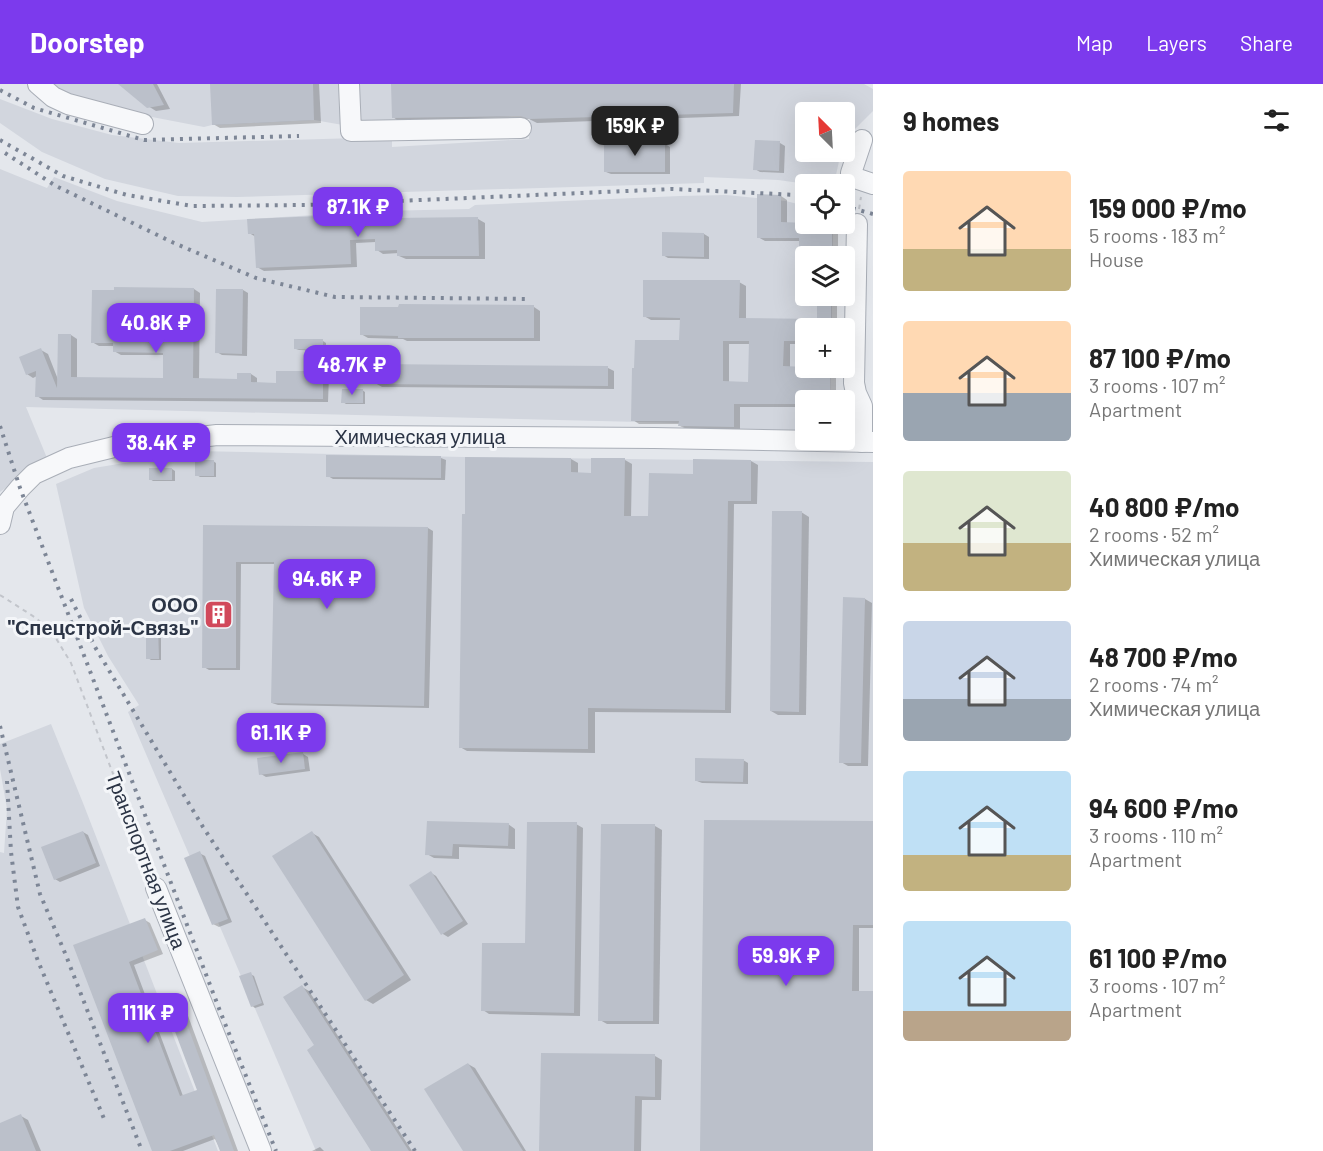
<!DOCTYPE html>
<html lang="en">
<head>
<meta charset="utf-8">
<style>
	:root { --surface:#fff; --page:#f6f6f6; --text:#222; --muted:#767676; --accent:#7c3aed }
	body { margin:0; font-family:Barlow,sans-serif; background:var(--page); color:var(--text); height:100vh; display:flex; flex-direction:column; font-size:22px; white-space:nowrap }
	* { box-sizing:border-box; margin:0 }
	p { font-size:20px; color:var(--muted) }
	.icon { flex:none; width:33px; height:33px; fill:none; stroke:currentColor; stroke-width:2; stroke-linecap:round; stroke-linejoin:round }
	.map { position:relative; flex:1; overflow:hidden }
	.drawer { display:flex; flex-direction:column; background:var(--surface); width:450px }
	.drawer>* { flex:none }
	.needle { width:39px; rotate:336deg }
	.fabs { position:absolute; left:795px; top:18px; display:grid; gap:12px }
	.fabs a { display:grid; place-items:center; width:60px; height:60px; border-radius:6px; background:var(--surface); box-shadow:0 6px 24px #0002; font-size:30px }
	.price { position:absolute; translate:-50% -51px; padding:0 14px; border-radius:12px; background:var(--accent); color:#fff; font-size:20px; line-height:39px; filter:drop-shadow(0 2px 3px #0008) }
	.price::after { content:''; position:absolute; left:50%; top:36px; width:18px; height:14px; margin-left:-9px; background:inherit; clip-path:polygon(0 0,100% 0,50% 100%) }
	.price.active { background:#222; color:#fff }
	ul { padding:0; list-style:none }
	li { display:flex; align-items:center; gap:18px; height:150px; padding:0 30px }
	li span { display:grid; place-items:center; flex:none; width:168px; height:120px; border-radius:6px; color:#555 }
	li>.icon { margin-inline-start:auto }
	span .icon { width:72px; height:72px; fill:#fffc; stroke-width:1 }
	li b { font-size:26px }
	h2 { display:flex; justify-content:space-between; align-items:center; height:72px; padding:0 30px; font-size:26px }
	header { display:flex; align-items:center; gap:36px; box-sizing:border-box; height:84px; padding:0 30px; background:var(--accent); color:#fff }
	header strong { font-size:28px }
	nav { display:flex; gap:33px; margin-inline-start:auto; font-size:21px }
	main { display:flex; flex:1; min-height:0 }
	.map>svg:first-child { display:block }
	.built { fill:#d2d6de }
	.shadow { fill:#0003; fill-rule:evenodd }
	.building { fill:#bbc0ca; fill-rule:evenodd }
	.lines { fill:none; stroke-linecap:round; stroke-linejoin:round }
	.minor-casing { stroke:#a9aeb7; stroke-width:22 }
	.path { stroke:#c2c5cb; stroke-width:2; stroke-dasharray:4.5 4.5; stroke-linecap:butt }
	.minor { stroke:#f7f8fa; stroke-width:20 }
	.rail { stroke:#7d8696; stroke-width:4; stroke-dasharray:3 6; stroke-linecap:butt }
	.labels { text-anchor:middle; dominant-baseline:central; stroke-width:6; stroke-linejoin:round; paint-order:stroke }
	.street-label { font-size:20px; fill:#2b3445; stroke:#f4f6f9 }
	.poi-label { font-size:20px; font-weight:bold; fill:#2b3445; stroke:#f4f6f9; text-anchor:end }
</style>
</head>
<body>
<header>
<strong>Doorstep</strong>
<nav><a>Map</a><a>Layers</a><a>Share</a></nav>
</header>
<main>
<div class="map">
<svg width="873" height="1067" viewBox="0 0 873 1067">
	<rect width="100%" height="100%" fill="#e4e7ec"/>
	<!-- built -->
	<g class="built">
		<polygon points="45,0 341,0 343,41 314,36 212,41 204,43 69,17"/>
		<polygon points="353,0 864,0 873,5 873,27 845,55 844,28 806,28 806,68 841,68 834,100 807,100 778,96 704,93 704,99 237,113 178,112 105,95 42,68 0,39 0,15 52,35 112,51 179,59 392,53 392,63 529,55 530,31 355,41"/>
		<polygon points="0,85 47,104 54,93 117,117 202,138 380,127 469,125 475,121 680,112 726,111 786,117 805,122 806,140 833,140 833,172 806,172 806,212 832,212 832,244 806,244 806,284 831,284 830,316 806,316 805,348 687,346 680,339 26,323 47,374 0,408"/>
		<polygon points="197,367 464,373 873,378 873,1067 316,1067 128,628 139,621 108,572 84,524 56,400 94,384"/>
		<polygon points="51,640 83,719 218,1067 0,1067 0,768 4,769 7,725 0,685 0,660"/>
	</g>
	<!-- shadow -->
	<g class="shadow">
		<polygon points="121,0 157,0 170,25 156,27 148,22"/>
		<polygon points="212,0 319,0 321,39 220,44 213,40"/>
		<polygon points="392,0 741,0 739,32 537,39 529,35 400,38 393,33"/>
		<polygon points="756,58 780,59 785,62 784,89 760,88 755,85"/>
		<polygon points="665,60 670,63 670,90 611,90 606,88"/>
		<polygon points="781,112 787,116 787,139 832,140 838,143 838,172 806,172 806,208 800,205 801,157 765,157 758,153"/>
		<polygon points="390,130 397,134 478,135 485,139 485,175 406,175 399,172 399,169 383,170 377,166 376,158 356,159 357,183 264,187 257,183 256,153 249,149"/>
		<polygon points="663,150 704,150 709,153 709,175 668,174 663,171"/>
		<path d="M 739,198 L 746,202 L 746,236 L 818,236 L 819,212 L 837,212 L 837,244 L 806,244 L 806,260 L 790,260 L 790,284 L 830,284 L 836,288 L 836,316 L 806,316 L 806,323 L 740,323 L 740,346 L 686,345 L 680,342 L 680,340 L 639,340 L 633,336 L 681,258 L 681,236 L 651,236 L 644,232 ZM 729,260 L 750,260 L 750,299 L 729,299 Z"/>
		<polygon points="115,204 194,205 200,209 199,296 238,296 251,290 257,294 257,300 277,300 322,289 329,292 328,318 43,316 37,312 37,292 33,294 27,290 41,266 48,270 59,298 71,251 77,255 77,295 164,296 165,271 121,271 114,267 115,262 99,262 92,258 115,208"/>
		<polygon points="243,206 248,209 247,272 222,271 217,268"/>
		<polygon points="534,223 540,227 540,257 407,257 403,255 368,254 361,250"/>
		<polygon points="323,257 326,259 326,267 299,266 296,265"/>
		<polygon points="376,282 608,284 614,287 614,305 382,303 375,299"/>
		<polygon points="362,306 365,308 365,320 346,320 343,318"/>
		<polygon points="441,374 446,376 445,396 333,395 328,392"/>
		<polygon points="571,375 578,379 578,390 592,390 625,376 632,380 631,434 649,434 694,392 695,376 751,377 758,381 757,420 734,420 731,629 595,628 595,669 467,667 460,663"/>
		<polygon points="213,377 216,379 216,393 200,393 197,391"/>
		<polygon points="172,385 175,387 175,397 153,397 150,395"/>
		<polygon points="801,428 809,433 806,631 778,631 771,627"/>
		<polygon points="204,442 428,444 433,447 429,624 278,621 272,619 275,480 241,480 240,586 209,586 204,583"/>
		<polygon points="865,515 872,519 868,682 848,682 841,678"/>
		<polygon points="158,543 161,545 161,576 151,576 148,574"/>
		<polygon points="303,670 308,673 310,687 266,693 261,690"/>
		<polygon points="743,676 748,679 748,700 702,699 697,697"/>
		<polygon points="428,738 508,740 515,745 515,765 459,763 459,775 434,774 427,770"/>
		<polygon points="873,739 873,844 859,844 859,908 873,908 873,1067 701,1067"/>
		<polygon points="576,740 583,744 580,932 489,930 483,926 527,861"/>
		<polygon points="655,742 662,746 659,940 607,940 600,936"/>
		<polygon points="83,748 88,751 100,782 60,798 55,795"/>
		<polygon points="312,749 319,753 411,896 373,920 366,916"/>
		<polygon points="199,769 205,772 232,838 219,843 213,840"/>
		<polygon points="431,789 436,792 468,840 448,853 443,850"/>
		<polygon points="145,836 150,839 163,870 134,881 183,1012 199,1007 178,918 184,921 238,1067 221,1067 215,1055 183,1067 153,1067 75,862"/>
		<polygon points="250,890 254,892 264,921 255,924 252,922"/>
		<polygon points="302,903 309,907 412,1067 373,1067 316,962"/>
		<polygon points="655,972 662,976 661,1016 642,1016 641,1067 541,1067"/>
		<polygon points="468,980 475,984 526,1067 464,1067"/>
		<polygon points="21,1032 28,1036 41,1067 0,1067 0,1040"/>
		<polygon points="320,1063 324,1067 312,1067"/>
	</g>
	<!-- building -->
	<g class="building">
		<polygon points="118,0 153,0 164,21 147,24"/>
		<polygon points="210,0 313,0 314,36 212,41"/>
		<polygon points="391,0 734,0 733,29 529,35 521,32 392,34"/>
		<polygon points="755,56 780,57 779,87 753,86"/>
		<polygon points="665,58 665,88 604,88 604,59"/>
		<polygon points="757,110 781,111 781,138 832,140 832,172 799,172 799,154 757,154"/>
		<polygon points="391,129 391,134 478,133 479,172 397,172 397,166 375,167 375,155 350,156 351,180 256,184 254,150 248,150 247,135"/>
		<polygon points="662,148 704,149 704,173 662,172"/>
		<path d="M 643,196 L 740,196 L 739,234 L 817,235 L 817,212 L 831,212 L 831,244 L 806,244 L 806,257 L 784,257 L 783,282 L 830,284 L 830,316 L 806,316 L 806,320 L 734,320 L 734,343 L 678,342 L 679,337 L 631,337 L 632,284 L 634,284 L 635,256 L 679,256 L 680,234 L 643,233 ZM 723,257 L 749,257 L 748,298 L 723,297 Z"/>
		<polygon points="114,203 194,204 193,294 237,295 237,289 251,289 251,298 276,299 276,287 323,287 323,315 35,313 36,287 26,291 19,273 41,264 57,304 58,250 71,250 71,293 163,294 163,269 113,268 113,259 91,259 92,206 114,206"/>
		<polygon points="216,205 243,205 242,270 215,269"/>
		<polygon points="399,220 534,221 534,254 398,254 398,252 360,251 360,223 398,223"/>
		<polygon points="294,255 323,255 323,266 294,265"/>
		<polygon points="374,280 608,282 608,302 374,300"/>
		<polygon points="342,305 363,305 363,319 341,319"/>
		<polygon points="326,371 441,372 441,394 326,393"/>
		<polygon points="465,373 571,374 571,388 591,389 591,374 625,374 624,432 648,432 649,389 693,390 693,375 751,376 751,417 728,417 725,626 588,624 588,665 459,664 462,430 465,430"/>
		<rect x="195" y="376" width="19" height="16"/>
		<rect x="149" y="384" width="23" height="12"/>
		<polygon points="772,427 802,427 799,628 770,627"/>
		<polygon points="203,441 428,443 424,622 271,619 274,478 236,478 236,584 202,584"/>
		<polygon points="843,513 865,514 861,679 839,679"/>
		<polygon points="158,541 159,575 146,575 146,542"/>
		<polygon points="303,668 305,685 259,691 257,674"/>
		<polygon points="695,674 744,675 743,698 695,697"/>
		<polygon points="704,736 873,737 873,841 853,841 852,907 873,907 873,1067 700,1067"/>
		<polygon points="427,737 509,739 508,762 453,760 452,772 425,771"/>
		<polygon points="527,738 577,738 574,929 481,927 482,859 525,859"/>
		<polygon points="601,740 655,740 653,937 598,937"/>
		<polygon points="83,747 96,779 54,796 41,763"/>
		<polygon points="312,747 404,891 365,917 272,772"/>
		<polygon points="200,767 228,835 212,841 184,774"/>
		<polygon points="431,787 463,837 441,851 409,801"/>
		<polygon points="145,834 158,866 129,878 180,1012 197,1006 165,921 178,916 234,1067 220,1067 214,1051 170,1067 152,1067 73,861"/>
		<polygon points="251,888 262,919 251,923 239,892"/>
		<polygon points="302,901 333,949 409,1067 371,1067 307,966 314,961 283,913"/>
		<polygon points="541,969 655,970 655,1013 635,1012 634,1067 539,1067"/>
		<polygon points="468,979 523,1067 463,1067 424,1005"/>
		<polygon points="21,1030 36,1067 0,1067 0,1039"/>
	</g>
	<g class="lines">
		<defs>
			<g id="minor">
				<polyline points="38,0 53,13 68,20 143,40"/>
				<polyline points="349,0 351,47 521,44"/>
				<polyline points="862,56 851,89 855,94 873,100"/>
				<polyline points="857,140 854,299 856,309 862,322 862,358"/>
				<polyline points="0,440 4,423 20,404 34,390 69,374 114,363 217,351 654,354 873,358"/>
				<polyline points="156,804 261,1067"/>
			</g>
		</defs>
		<!-- minor casing -->
		<use href="#minor" class="minor-casing"/>
		<!-- path -->
		<g class="path">
			<polyline points="859,125 861,113"/>
			<polyline points="0,511 36,534 54,551 71,579 151,790"/>
		</g>
		<!-- minor -->
		<use href="#minor" class="minor"/>
		<!-- rail -->
		<g class="rail">
			<polyline points="0,6 34,24 144,56 299,52"/>
			<polyline points="0,56 63,92 127,111 192,122 306,121 673,105 798,111 806,112"/>
			<polyline points="5,69 56,102 174,159 256,194 335,213 530,215"/>
			<polyline points="844,122 873,130"/>
			<polyline points="0,342 20,404 220,927 276,1067"/>
			<polyline points="71,515 95,563 203,743 415,1067"/>
			<polyline points="0,642 40,810 65,869 142,1067"/>
			<polyline points="7,697 11,768 18,823 38,877 105,1037"/>
		</g>
	</g>
	<!-- icons -->
	<defs>
		<symbol id="building-square" viewBox="-11 -11 22 22"><rect x="-9" y="-9" width="18" height="18" rx="4" fill="#d1495b" stroke="#f4f6f9"/><path d="M-4-6H4V6H1V3H-1V6H-4ZM-2.5-4.3h1.7v1.8h-1.7ZM.8-4.3h1.7v1.8H.8ZM-2.5-1h1.7V.8h-1.7ZM.8-1h1.7V.8H.8Z" fill="#fff"/></symbol>
	</defs>
	<g fill-rule="evenodd">
		<use href="#building-square" x="202" y="514" width="33" height="33"/>
	</g>
	<g class="labels">
		<!-- street labels -->
		<g class="street-label">
			<text x="420" y="352">Химическая улица</text>
			<text transform="translate(147 776) rotate(69)">Транспортная улица</text>
		</g>
		<!-- poi labels -->
		<g class="poi-label">
			<text x="198" y="520">ООО<tspan x="198" dy="23">"Спецстрой-Связь"</tspan></text>
		</g>
	</g>
</svg>
<div class="fabs">
<a><svg class="needle" viewBox="-14 -14 28 28"><path d="M0-13l5 13h-10z" fill="#e53935"/><path d="M0 13l5-13h-10z" fill="#767676"/></svg></a>
<a><svg class="icon" aria-label="locate" viewBox="0 0 24 24"><circle cx="12" cy="12" r="6"/><path d="M12 2v4M12 18v4M2 12h4M18 12h4"/></svg></a>
<a><svg class="icon" aria-label="layers" viewBox="0 0 24 24"><path d="M12 4l9 5-9 5-9-5zM3 14l9 5 9-5"/></svg></a>
<a>+</a>
<a>−</a>
</div>
<b class="price active" style="left:635px;top:73px">159K ₽</b>
<b class="price" style="left:358px;top:154px">87.1K ₽</b>
<b class="price" style="left:156px;top:270px">40.8K ₽</b>
<b class="price" style="left:352px;top:312px">48.7K ₽</b>
<b class="price" style="left:161px;top:390px">38.4K ₽</b>
<b class="price" style="left:327px;top:526px">94.6K ₽</b>
<b class="price" style="left:281px;top:680px">61.1K ₽</b>
<b class="price" style="left:786px;top:903px">59.9K ₽</b>
<b class="price" style="left:148px;top:960px">111K ₽</b>
</div>
<section class="drawer">
<h2>9 homes<svg class="icon" aria-label="filters" viewBox="0 0 24 24"><path d="M4 7h16M4 17h16"/><circle cx="9" cy="7" r="2"/><circle cx="15" cy="17" r="2"/></svg></h2>
<ul>
<li><span style="background:linear-gradient(#ffd9b3 65%,#c2b280 0)"><svg class="icon" aria-label="home" viewBox="0 0 24 24"><path d="M3 11l9-7 9 7M6 9v11h12V9"/></svg></span><div><b>159 000 ₽/mo</b><p>5 rooms · 183 m²</p><p>House</p></div></li>
<li><span style="background:linear-gradient(#ffd9b3 60%,#9aa5b1 0)"><svg class="icon" aria-label="home" viewBox="0 0 24 24"><path d="M3 11l9-7 9 7M6 9v11h12V9"/></svg></span><div><b>87 100 ₽/mo</b><p>3 rooms · 107 m²</p><p>Apartment</p></div></li>
<li><span style="background:linear-gradient(#dfe7d0 60%,#c2b280 0)"><svg class="icon" aria-label="home" viewBox="0 0 24 24"><path d="M3 11l9-7 9 7M6 9v11h12V9"/></svg></span><div><b>40 800 ₽/mo</b><p>2 rooms · 52 m²</p><p>Химическая улица</p></div></li>
<li><span style="background:linear-gradient(#c9d6e8 65%,#9aa5b1 0)"><svg class="icon" aria-label="home" viewBox="0 0 24 24"><path d="M3 11l9-7 9 7M6 9v11h12V9"/></svg></span><div><b>48 700 ₽/mo</b><p>2 rooms · 74 m²</p><p>Химическая улица</p></div></li>
<li><span style="background:linear-gradient(#bfe0f5 70%,#c2b280 0)"><svg class="icon" aria-label="home" viewBox="0 0 24 24"><path d="M3 11l9-7 9 7M6 9v11h12V9"/></svg></span><div><b>94 600 ₽/mo</b><p>3 rooms · 110 m²</p><p>Apartment</p></div></li>
<li><span style="background:linear-gradient(#bfe0f5 75%,#b9a48a 0)"><svg class="icon" aria-label="home" viewBox="0 0 24 24"><path d="M3 11l9-7 9 7M6 9v11h12V9"/></svg></span><div><b>61 100 ₽/mo</b><p>3 rooms · 107 m²</p><p>Apartment</p></div></li>
</ul>
</section>
</main>
</body>
</html>
